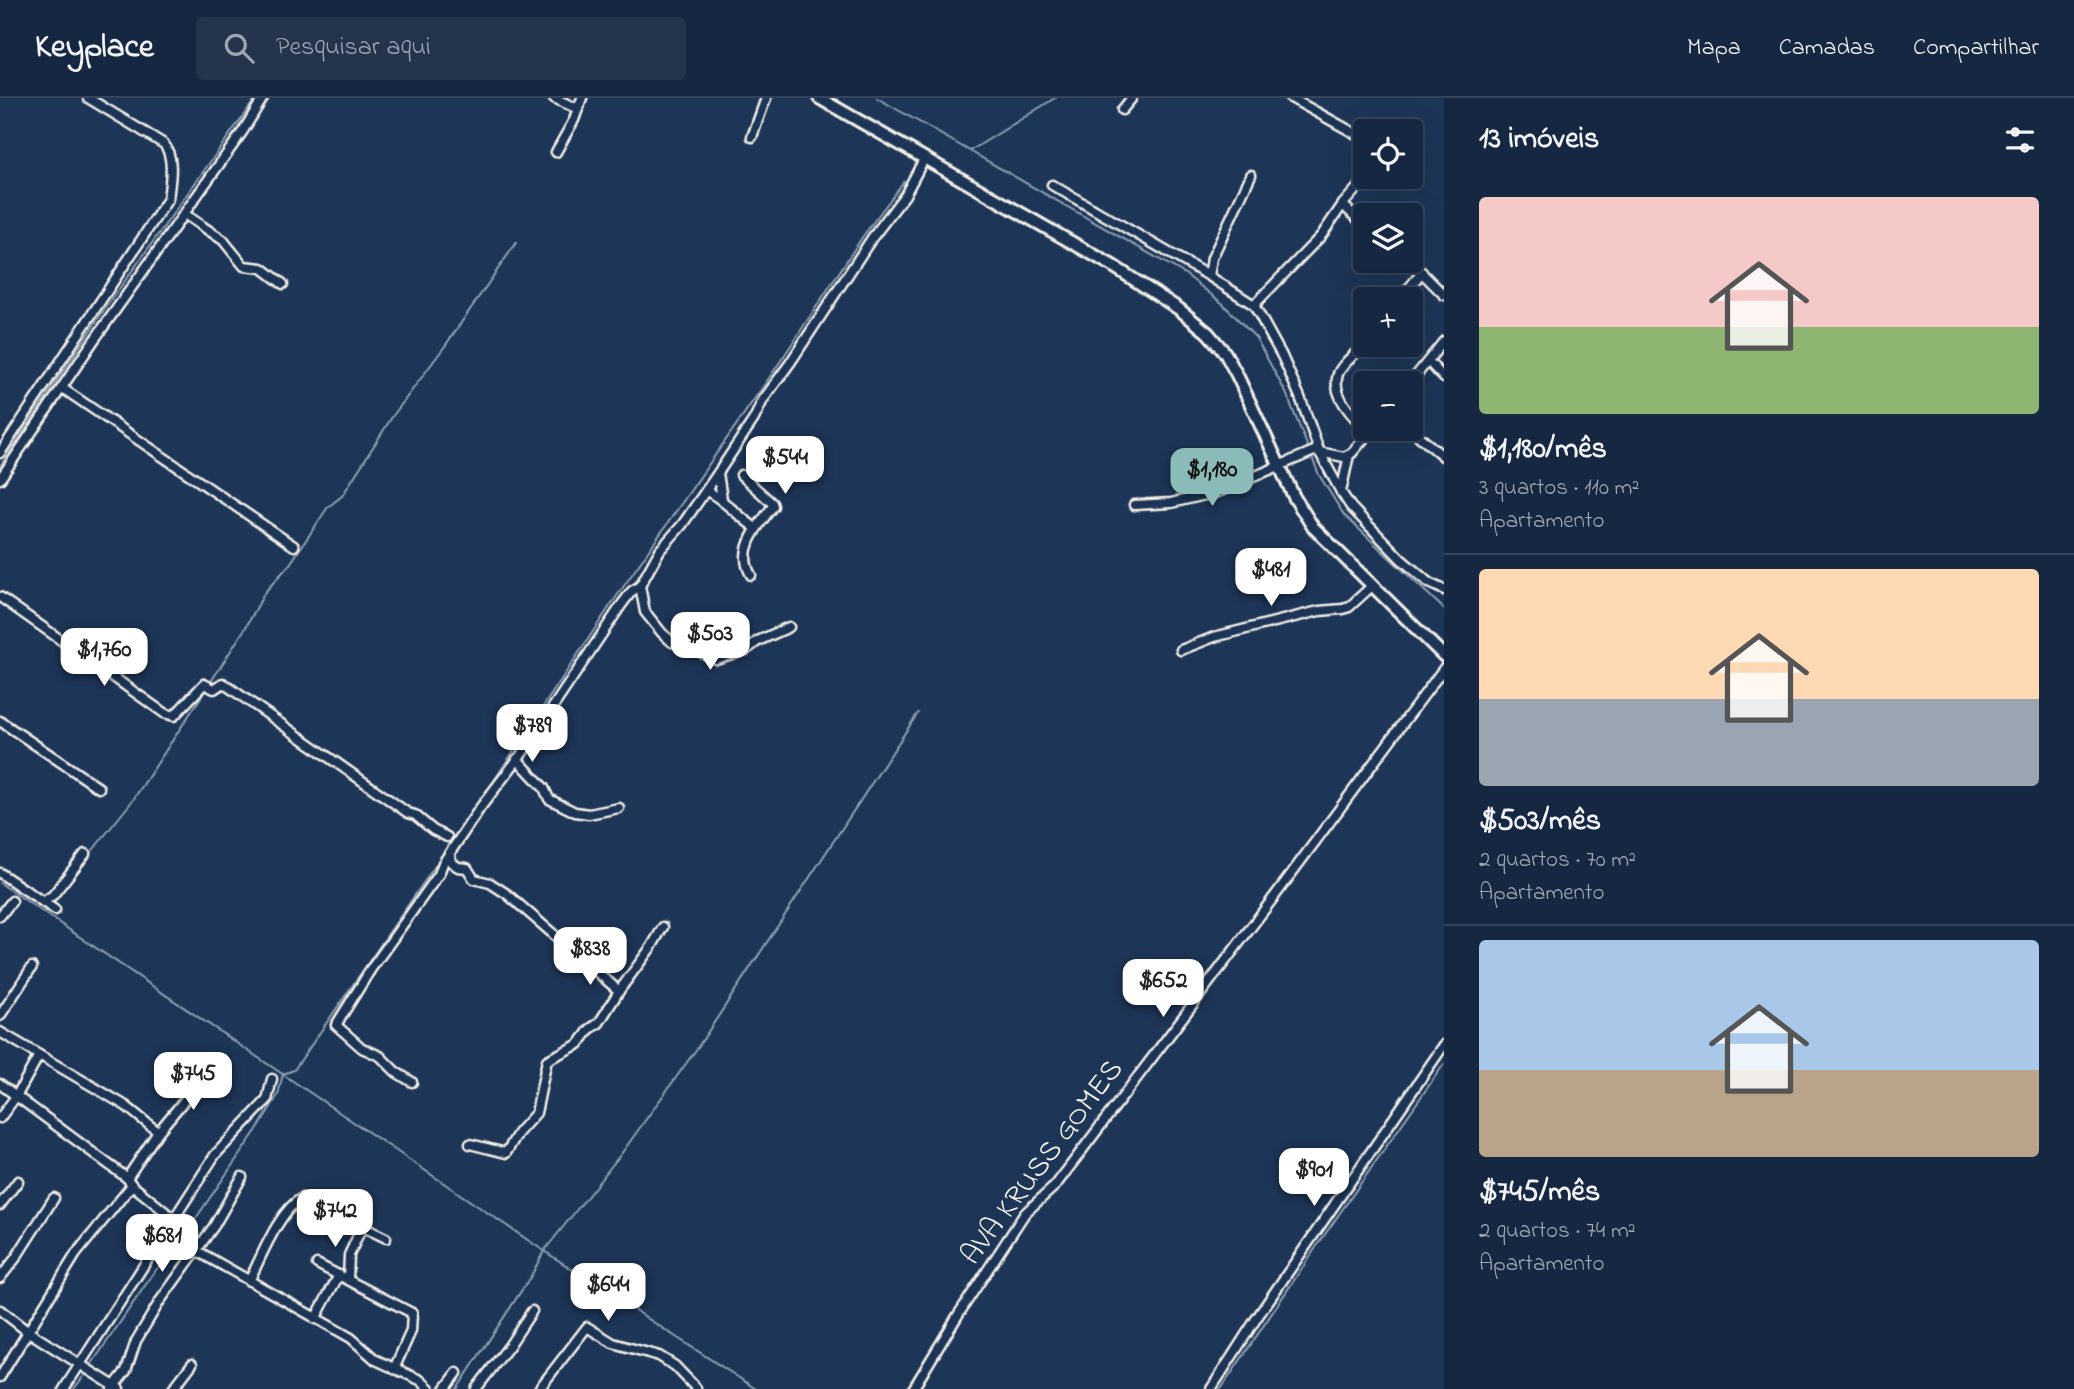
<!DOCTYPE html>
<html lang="pt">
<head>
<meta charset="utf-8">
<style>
	:root { --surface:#162841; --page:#23344c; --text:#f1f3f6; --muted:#9ea6b1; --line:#35445a; --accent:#8bbbb9 }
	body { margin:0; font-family:"Indie Flower",sans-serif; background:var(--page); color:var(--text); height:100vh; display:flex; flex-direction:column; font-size:26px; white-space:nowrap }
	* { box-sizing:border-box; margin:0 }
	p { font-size:23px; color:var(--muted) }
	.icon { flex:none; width:38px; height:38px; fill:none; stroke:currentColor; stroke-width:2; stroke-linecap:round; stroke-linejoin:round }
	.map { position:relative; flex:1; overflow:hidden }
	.details { display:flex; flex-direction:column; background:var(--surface); width:630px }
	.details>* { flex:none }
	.controls { position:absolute; left:1353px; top:21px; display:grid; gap:14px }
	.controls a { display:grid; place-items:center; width:70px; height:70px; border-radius:7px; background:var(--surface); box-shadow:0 7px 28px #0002,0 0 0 2px var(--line); font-size:35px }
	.price { position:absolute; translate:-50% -60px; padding:0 16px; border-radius:14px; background:#fff; color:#222; font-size:23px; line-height:46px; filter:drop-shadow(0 2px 4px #0008) }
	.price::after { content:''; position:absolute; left:50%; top:42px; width:21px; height:16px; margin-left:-10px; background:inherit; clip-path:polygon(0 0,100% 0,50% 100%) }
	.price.current { background:var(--accent); color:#111 }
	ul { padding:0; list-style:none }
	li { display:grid; align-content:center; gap:14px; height:371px; padding:0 35px }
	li+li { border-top:2px solid var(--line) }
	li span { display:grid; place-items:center; height:217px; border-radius:7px; color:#555 }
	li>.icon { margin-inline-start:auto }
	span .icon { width:126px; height:126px; fill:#fffc; stroke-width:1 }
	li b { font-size:30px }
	h2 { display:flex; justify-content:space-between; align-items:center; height:84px; padding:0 35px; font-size:30px }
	header { display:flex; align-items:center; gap:42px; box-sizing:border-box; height:98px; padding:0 35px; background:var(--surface); border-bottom:2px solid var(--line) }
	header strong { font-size:33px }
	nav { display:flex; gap:38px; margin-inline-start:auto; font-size:24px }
	.search { width:490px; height:63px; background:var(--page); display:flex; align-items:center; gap:18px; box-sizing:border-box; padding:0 24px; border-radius:7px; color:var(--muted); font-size:26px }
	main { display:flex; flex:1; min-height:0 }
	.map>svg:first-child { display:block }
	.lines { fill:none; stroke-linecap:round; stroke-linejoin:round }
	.stream { stroke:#91a2b3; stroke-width:2 }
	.minor-casing { stroke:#f4f1e8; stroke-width:13 }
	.major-casing { stroke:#f4f1e8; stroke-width:16 }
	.minor { stroke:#1d3557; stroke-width:8 }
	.major { stroke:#1d3557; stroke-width:10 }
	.labels { text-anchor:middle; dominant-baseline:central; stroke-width:7; stroke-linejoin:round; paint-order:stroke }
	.street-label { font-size:30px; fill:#f4f1e8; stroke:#1d3557 }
</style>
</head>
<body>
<header>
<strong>Keyplace</strong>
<div class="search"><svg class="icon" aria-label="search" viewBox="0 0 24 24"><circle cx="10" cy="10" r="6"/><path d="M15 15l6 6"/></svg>Pesquisar aqui</div>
<nav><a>Mapa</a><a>Camadas</a><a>Compartilhar</a></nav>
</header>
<main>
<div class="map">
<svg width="1444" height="1291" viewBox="0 0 1444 1291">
	<rect width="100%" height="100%" fill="#1d3557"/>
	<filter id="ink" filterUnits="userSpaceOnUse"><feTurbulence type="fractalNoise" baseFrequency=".0143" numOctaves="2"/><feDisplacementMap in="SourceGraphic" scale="14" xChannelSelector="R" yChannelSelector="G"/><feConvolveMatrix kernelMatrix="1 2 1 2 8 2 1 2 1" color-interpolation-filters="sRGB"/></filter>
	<g filter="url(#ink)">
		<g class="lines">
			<!-- stream -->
			<g class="stream">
				<polyline points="877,0 1185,176 1222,205 1256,240 1286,295 1309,352"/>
				<polyline points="970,53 1055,0"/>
				<polyline points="1311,357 1319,377 1344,417 1444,511"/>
				<polyline points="0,368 104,212 256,0"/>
				<polyline points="210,585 246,529 265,494 290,466 328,409 342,398 392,319 445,248 516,145"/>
				<polyline points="89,757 133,702 207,590"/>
				<polyline points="0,785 544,1153 756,1291"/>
				<polyline points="51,807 73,778"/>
				<polyline points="183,1139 260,1027 278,997 283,976 294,972 493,684 612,505 776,270 863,138 904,83"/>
				<polyline points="89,1270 153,1176 179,1143"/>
				<polyline points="74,1291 86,1275"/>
				<polyline points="457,1291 531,1178 544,1153 621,1056 698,949 918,615"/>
				<polyline points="1221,1291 1319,1145 1444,966"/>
			</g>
			<defs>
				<g id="minor">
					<polyline points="554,0 578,11"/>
					<polyline points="1291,0 1365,41"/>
					<polyline points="1122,12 1132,0"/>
					<polyline points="1408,33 1418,23"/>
					<polyline points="752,39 766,0"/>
					<polyline points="556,54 574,22 582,0"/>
					<polyline points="1052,87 1209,178 1254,207 1282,258 1300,299 1320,355 1341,394 1351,409 1401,461 1429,485 1444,492"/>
					<polyline points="1343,107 1365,128"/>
					<polyline points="184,116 223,142 244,168 262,170 283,186"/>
					<polyline points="1410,163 1444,197"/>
					<polyline points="1209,178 1212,160 1251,77"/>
					<polyline points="1400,201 1422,174"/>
					<polyline points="1254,207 1321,138 1343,106 1367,79"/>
					<path d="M 1365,246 C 1357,255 1342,265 1338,276 C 1331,296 1352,318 1365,330"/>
					<polyline points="1428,263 1444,280"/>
					<polyline points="1410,285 1444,243"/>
					<polyline points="62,290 294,448"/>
					<polyline points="1410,331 1444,359"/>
					<path d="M 0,355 L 168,101 C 170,84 175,60 164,46 L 88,0"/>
					<polyline points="718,375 722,401"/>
					<path d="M 741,377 L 772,405 L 773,408 C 758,428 736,452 751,477"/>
					<polyline points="0,381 92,245 243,33 263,0"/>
					<path d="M 706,393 C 718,396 741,421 756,430"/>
					<polyline points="1341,394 1349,357"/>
					<polyline points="1134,407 1171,405 1218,394 1314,353 1344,359 1352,355 1372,331"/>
					<polyline points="640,488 645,514 662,535 672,544 683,546 716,561 746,552 758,543 789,529"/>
					<polyline points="0,499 164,615 174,618 204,586 214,591 223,585 408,715 415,717 433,732 447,739"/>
					<polyline points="1181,552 1214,539 1319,513 1343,511 1349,509 1372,488"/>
					<polyline points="0,623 99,690"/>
					<polyline points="517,661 544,690 549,701 575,714 589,716 619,710"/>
					<polyline points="450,756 451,764 458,769 467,770 474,781 490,785 507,796 619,893 652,848 663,829"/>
					<polyline points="0,775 55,812"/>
					<polyline points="43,804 53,797 85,756"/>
					<polyline points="0,818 12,803"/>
					<polyline points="0,918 32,869"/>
					<polyline points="0,934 126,1008 158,1034"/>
					<polyline points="412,984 396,974 380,958 362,950 336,927 371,871 439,776 443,765 480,710 521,657 622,506 632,493 640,488 660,452 682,427 718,375 754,321 763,302 790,265 872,140 905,97 924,61"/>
					<polyline points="0,986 127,1080 132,1087 173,1120"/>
					<polyline points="0,1020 17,997 39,957"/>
					<polyline points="470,1046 506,1055 518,1035 536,1015 547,962 579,946 590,931 599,925 619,893"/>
					<polyline points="127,1080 158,1034 206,976"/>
					<polyline points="0,1107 18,1083"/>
					<polyline points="168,1128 183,1145 197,1153 351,1240 376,1262 420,1282 430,1291"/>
					<polyline points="317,1166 412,1215 411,1233 394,1271"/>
					<polyline points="0,1180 15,1161 54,1100"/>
					<polyline points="348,1181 349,1157 362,1129"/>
					<path d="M 249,1183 C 261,1160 279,1112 302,1100 L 386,1140"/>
					<polyline points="0,1212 27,1233 119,1291"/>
					<polyline points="315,1221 339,1177"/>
					<polyline points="0,1279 76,1156 132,1087"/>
					<polyline points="64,1291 215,1057 267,1002 272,981"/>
					<polyline points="112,1291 126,1273 136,1243 160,1203 214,1128 242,1079"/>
					<polyline points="173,1291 192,1266"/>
					<polyline points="445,1291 457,1275"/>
					<polyline points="476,1291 509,1248 532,1213"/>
					<polyline points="539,1291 587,1229 613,1245 659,1258 675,1268 696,1290"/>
					<polyline points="913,1291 958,1217 1025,1115 1055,1088 1277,795 1444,570"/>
					<polyline points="1211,1291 1256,1221 1444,947"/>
				</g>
				<polyline id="major" points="819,0 1113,168 1179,211 1208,235 1225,255 1237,277 1294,399 1313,429 1444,558"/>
			</defs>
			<!-- minor casing -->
			<use href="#minor" class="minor-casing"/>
			<!-- major casing -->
			<use href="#major" class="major-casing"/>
			<!-- minor -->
			<use href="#minor" class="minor"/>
			<!-- major -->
			<use href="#major" class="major"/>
		</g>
	</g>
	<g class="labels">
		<!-- street labels -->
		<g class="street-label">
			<text transform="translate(1043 1065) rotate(-53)">AVA KRUSS GOMES</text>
		</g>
	</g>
</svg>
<div class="controls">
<a><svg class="icon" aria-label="locate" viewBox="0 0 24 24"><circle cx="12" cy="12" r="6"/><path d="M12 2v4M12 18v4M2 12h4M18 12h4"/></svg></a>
<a><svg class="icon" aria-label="layers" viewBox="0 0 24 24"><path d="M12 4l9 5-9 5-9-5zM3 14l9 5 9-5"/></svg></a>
<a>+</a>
<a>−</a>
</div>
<b class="price" style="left:785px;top:398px">$544</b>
<b class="price current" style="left:1212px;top:410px">$1,180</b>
<b class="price" style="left:1271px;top:510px">$481</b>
<b class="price" style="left:710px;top:574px">$503</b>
<b class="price" style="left:104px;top:590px">$1,760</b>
<b class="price" style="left:532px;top:666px">$789</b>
<b class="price" style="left:590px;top:889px">$838</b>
<b class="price" style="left:1163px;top:921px">$652</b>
<b class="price" style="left:193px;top:1014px">$745</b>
<b class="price" style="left:1314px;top:1110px">$901</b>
<b class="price" style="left:335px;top:1151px">$742</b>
<b class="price" style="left:162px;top:1176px">$681</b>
<b class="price" style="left:608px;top:1225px">$644</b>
</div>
<section class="details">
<h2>13 imóveis<svg class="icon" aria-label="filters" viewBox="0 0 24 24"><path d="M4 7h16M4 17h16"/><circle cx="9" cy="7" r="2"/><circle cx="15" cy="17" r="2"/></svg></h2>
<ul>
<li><span style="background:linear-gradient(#f6c9c9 60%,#8fb573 0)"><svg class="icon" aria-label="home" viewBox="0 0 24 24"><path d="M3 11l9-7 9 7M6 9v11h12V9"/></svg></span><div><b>$1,180/mês</b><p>3 quartos · 110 m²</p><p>Apartamento</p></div></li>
<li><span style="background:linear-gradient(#ffd9b3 60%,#9aa5b1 0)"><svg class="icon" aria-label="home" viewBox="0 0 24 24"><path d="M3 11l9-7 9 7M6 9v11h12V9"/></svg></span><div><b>$503/mês</b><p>2 quartos · 70 m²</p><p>Apartamento</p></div></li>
<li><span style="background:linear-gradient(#a9c7e8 60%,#b9a48a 0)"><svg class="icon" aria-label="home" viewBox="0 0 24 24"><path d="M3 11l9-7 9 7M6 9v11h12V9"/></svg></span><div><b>$745/mês</b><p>2 quartos · 74 m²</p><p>Apartamento</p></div></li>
</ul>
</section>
</main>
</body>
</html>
